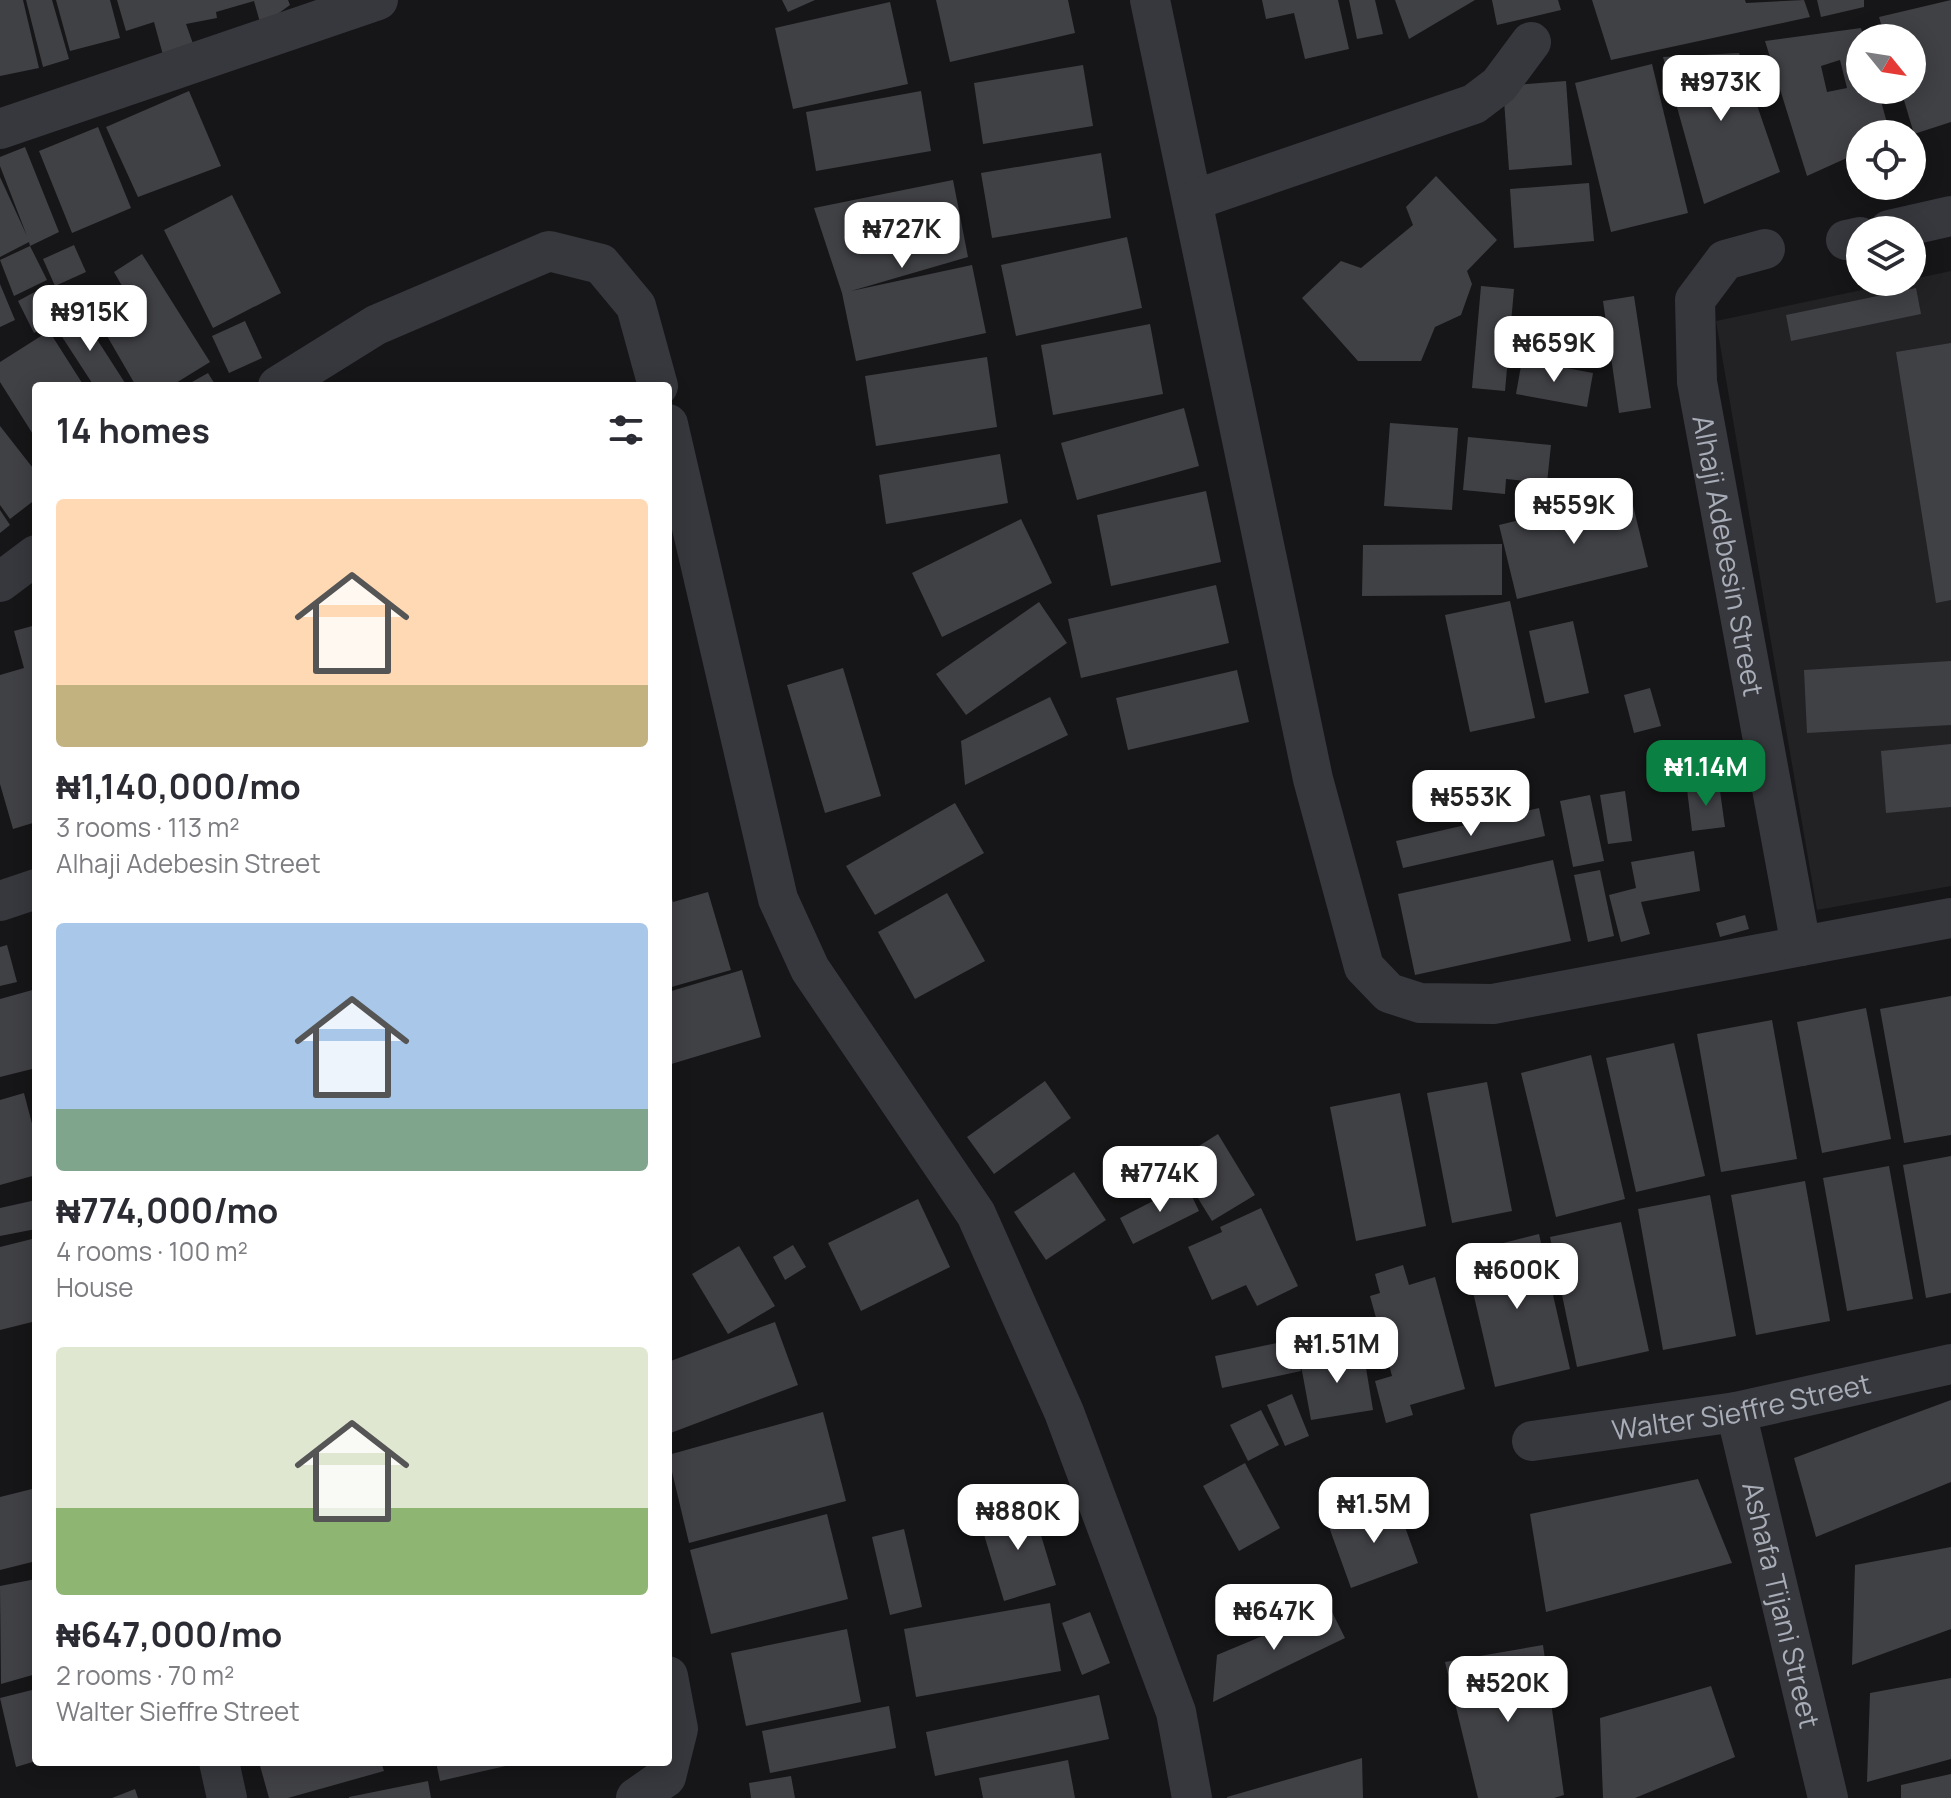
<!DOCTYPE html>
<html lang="en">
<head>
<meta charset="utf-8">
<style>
	:root { --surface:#fff; --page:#f7f7f7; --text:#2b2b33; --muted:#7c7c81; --accent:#0b8043 }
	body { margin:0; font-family:Manrope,sans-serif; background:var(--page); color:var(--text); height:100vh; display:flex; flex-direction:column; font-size:30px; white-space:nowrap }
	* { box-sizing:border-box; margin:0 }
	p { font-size:26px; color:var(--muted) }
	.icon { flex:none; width:44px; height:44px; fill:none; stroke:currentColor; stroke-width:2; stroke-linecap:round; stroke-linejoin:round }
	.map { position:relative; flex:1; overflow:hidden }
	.panel { position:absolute; left:32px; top:382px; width:640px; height:1384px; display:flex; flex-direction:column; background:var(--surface); border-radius:8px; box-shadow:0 4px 20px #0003 }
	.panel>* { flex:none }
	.needle { width:52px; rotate:120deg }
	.tools { position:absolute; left:1846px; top:24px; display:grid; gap:16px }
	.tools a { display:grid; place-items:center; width:80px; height:80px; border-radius:50%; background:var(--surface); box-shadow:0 4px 20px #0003; font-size:40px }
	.price { position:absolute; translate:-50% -68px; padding:0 18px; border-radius:16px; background:#fff; color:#222; font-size:26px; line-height:52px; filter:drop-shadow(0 2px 4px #0008) }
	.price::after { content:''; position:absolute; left:50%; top:48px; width:24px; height:18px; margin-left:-12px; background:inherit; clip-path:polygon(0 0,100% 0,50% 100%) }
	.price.on { background:var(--accent); color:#fff }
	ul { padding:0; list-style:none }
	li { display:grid; align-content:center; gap:16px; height:424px; padding:0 24px }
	li span { display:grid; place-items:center; height:248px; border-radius:8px; color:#555 }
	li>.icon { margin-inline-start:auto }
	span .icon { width:144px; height:144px; fill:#fffc; stroke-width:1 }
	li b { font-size:34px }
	h2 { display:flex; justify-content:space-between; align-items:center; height:96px; padding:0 24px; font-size:34px }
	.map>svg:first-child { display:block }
	.built { fill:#222225 }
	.building { fill:#404145; fill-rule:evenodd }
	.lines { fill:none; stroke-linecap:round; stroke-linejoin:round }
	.street { stroke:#37383d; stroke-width:40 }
	.labels { text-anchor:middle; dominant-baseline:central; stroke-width:8; stroke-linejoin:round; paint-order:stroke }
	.street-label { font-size:28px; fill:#a8adb8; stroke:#111113 }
</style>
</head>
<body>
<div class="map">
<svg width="1951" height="1798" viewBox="0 0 1951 1798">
	<rect width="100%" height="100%" fill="#161618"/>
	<!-- built -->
	<polygon class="built" points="1951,271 1951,886 1817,910 1716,321"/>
	<!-- building -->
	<g class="building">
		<polygon points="0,0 23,0 39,68 0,76"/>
		<polygon points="26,0 52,0 69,59 43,67"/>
		<polygon points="56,0 110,0 120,38 70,51"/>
		<polygon points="117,0 288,0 290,5 261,26 254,1 216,12 217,18 186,24 197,55 166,66 154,22 126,31"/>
		<polygon points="782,0 815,0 788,12"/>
		<polygon points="936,0 1068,0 1075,33 950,62"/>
		<polygon points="1262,0 1338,0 1349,49 1305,59 1294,13 1266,19"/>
		<polygon points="1349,0 1375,0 1383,34 1357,39"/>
		<polygon points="1395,0 1475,0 1409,39"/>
		<polygon points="1492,0 1558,0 1561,10 1497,25"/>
		<polygon points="1592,0 1745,0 1746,3 1804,0 1810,17 1611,60"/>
		<polygon points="1817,0 1864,0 1864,7 1821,17"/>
		<polygon points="1951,0 1951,122 1914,134 1901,90 1912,90 1912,38 1885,38 1879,17"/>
		<polygon points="890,2 908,84 793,109 775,28"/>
		<path d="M 1861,28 L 1864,38 L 1860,38 L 1860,90 L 1878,90 L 1890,134 L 1860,134 L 1860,152 L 1807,176 L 1765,41 ZM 1840,60 L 1847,88 L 1827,92 L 1821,66 Z"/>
		<polygon points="1739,53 1780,172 1704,204 1663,57"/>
		<polygon points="1652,64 1688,213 1611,232 1575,83"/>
		<polygon points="1083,65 1093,126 983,144 974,83"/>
		<polygon points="1566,81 1572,165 1509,170 1503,86"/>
		<polygon points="189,91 221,166 138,197 106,127"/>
		<polygon points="921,91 931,151 816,171 806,112"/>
		<polygon points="98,127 131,208 72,233 39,151"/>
		<polygon points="25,147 59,232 30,246 47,280 14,296 0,260 30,246 29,242 0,257 0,177 27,236 0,166 0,157"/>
		<polygon points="1101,153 1111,218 992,238 981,173"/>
		<polygon points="1436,176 1497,240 1467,271 1472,284 1461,315 1435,327 1421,361 1358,361 1302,298 1341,261 1361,268 1413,225 1406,207"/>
		<polygon points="953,180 968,257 851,291 972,265 986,333 856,361 842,293 814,208"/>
		<polygon points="1589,183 1594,241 1514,248 1510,189"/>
		<polygon points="232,195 281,293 213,328 164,230"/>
		<polygon points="1127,237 1142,308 1016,336 1001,265"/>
		<polygon points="74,245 86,272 55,286 43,259"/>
		<polygon points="142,254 210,362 171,386 136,386 92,310 125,291 114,272"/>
		<polygon points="0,284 15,320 0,327"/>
		<polygon points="1481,286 1514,289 1505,391 1472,388"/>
		<polygon points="42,288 58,321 34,333 18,301"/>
		<polygon points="1916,288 1921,314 1791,341 1786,315"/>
		<polygon points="1634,296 1651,408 1619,413 1603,301"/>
		<polygon points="80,313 127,386 94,386 57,329"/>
		<polygon points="245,321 262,358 229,373 212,336"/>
		<polygon points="1150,324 1163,394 1053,415 1041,345"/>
		<polygon points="49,331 84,386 36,386 36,439 0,382 0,362"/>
		<polygon points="1951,343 1951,600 1936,603 1896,352"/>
		<polygon points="987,357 997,427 876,446 865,376"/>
		<polygon points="1522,360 1593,373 1587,407 1516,394"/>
		<polygon points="208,373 216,386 185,386"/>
		<polygon points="1184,408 1199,466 1077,500 1061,443"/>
		<polygon points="1390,423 1458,428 1452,510 1384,506"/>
		<polygon points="0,426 36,472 36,499 10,519 0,505"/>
		<polygon points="1468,437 1551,445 1547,483 1506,479 1505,494 1463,490"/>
		<polygon points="1000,454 1008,503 886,524 879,475"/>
		<polygon points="1206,491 1221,562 1111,586 1097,515"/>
		<polygon points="1630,493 1648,567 1517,599 1499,525"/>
		<polygon points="0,510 10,525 0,533"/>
		<polygon points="1021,519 1052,583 942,637 912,573"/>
		<polygon points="1502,544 1502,595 1362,596 1363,545"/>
		<polygon points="1216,585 1229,643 1081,678 1068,619"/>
		<polygon points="1510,601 1535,718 1470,732 1445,615"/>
		<polygon points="1039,602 1067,643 966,715 936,674"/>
		<polygon points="1573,621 1589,693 1545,703 1529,631"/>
		<polygon points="36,625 36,822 13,829 0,784 0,675 24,668 14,631"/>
		<polygon points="1951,661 1951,725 1807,733 1804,670"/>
		<polygon points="843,668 881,796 825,813 787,685"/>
		<polygon points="1237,670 1249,722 1128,750 1116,698"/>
		<polygon points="1650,688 1661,726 1634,733 1624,695"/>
		<polygon points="1050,697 1068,735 965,785 961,741"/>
		<polygon points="1951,744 1951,807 1886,813 1881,751"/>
		<polygon points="1719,784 1725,827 1692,831 1687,789"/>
		<polygon points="1625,791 1632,841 1608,844 1600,795"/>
		<polygon points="1590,795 1604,861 1573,867 1560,801"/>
		<polygon points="955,803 984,853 875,915 846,866"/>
		<polygon points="1539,808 1545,836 1403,868 1396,841"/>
		<polygon points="1694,851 1700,891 1641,902 1650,934 1621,942 1609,895 1636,888 1631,862"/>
		<polygon points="1553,860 1571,941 1415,975 1398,894"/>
		<polygon points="1600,870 1614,936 1588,942 1574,875"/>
		<polygon points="668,887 673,902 708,892 731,970 668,988"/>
		<polygon points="947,893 985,961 915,999 878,932"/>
		<polygon points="1745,915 1749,929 1720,937 1716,923"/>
		<polygon points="7,945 17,982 0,986 0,947"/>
		<polygon points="742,970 761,1037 668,1065 668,992"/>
		<polygon points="36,989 36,1068 0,1077 0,999"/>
		<polygon points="1951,996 1951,1135 1904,1143 1880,1009"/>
		<polygon points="1866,1008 1891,1139 1822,1153 1797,1022"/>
		<polygon points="1772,1020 1797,1159 1721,1172 1697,1034"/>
		<polygon points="1674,1043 1705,1176 1636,1192 1606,1058"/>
		<polygon points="1591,1055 1625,1199 1556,1217 1521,1073"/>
		<polygon points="1045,1081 1071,1118 994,1174 967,1137"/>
		<polygon points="1487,1082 1512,1211 1452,1223 1427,1093"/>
		<polygon points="24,1093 36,1139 36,1175 0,1185 0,1100"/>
		<polygon points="1400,1093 1426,1226 1356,1241 1330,1107"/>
		<polygon points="1218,1134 1255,1195 1212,1221 1175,1161"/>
		<polygon points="1951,1156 1951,1293 1926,1298 1903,1165"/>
		<polygon points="1889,1166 1913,1299 1847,1311 1823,1178"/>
		<polygon points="1074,1172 1106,1220 1046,1260 1014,1212"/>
		<polygon points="1805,1181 1830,1321 1756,1335 1731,1195"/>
		<polygon points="1186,1184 1199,1211 1133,1244 1120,1218"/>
		<polygon points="1710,1195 1736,1336 1663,1350 1638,1209"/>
		<polygon points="918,1199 950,1267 861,1311 828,1243"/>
		<polygon points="36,1200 36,1229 0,1236 0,1208"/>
		<polygon points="1261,1208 1298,1286 1257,1306 1246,1285 1212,1300 1188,1247 1222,1232 1220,1227"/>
		<polygon points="1621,1222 1649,1351 1577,1367 1550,1237"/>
		<polygon points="1539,1234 1570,1369 1495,1387 1464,1253"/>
		<polygon points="36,1238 36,1321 0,1330 0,1247"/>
		<polygon points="793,1245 806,1267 785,1280 773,1257"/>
		<polygon points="739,1246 775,1306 728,1334 692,1274"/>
		<polygon points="1403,1265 1409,1285 1435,1277 1465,1389 1410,1405 1413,1415 1386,1423 1375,1381 1392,1376 1370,1296 1380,1293 1375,1274"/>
		<polygon points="1338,1317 1346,1344 1298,1358 1301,1371 1222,1388 1215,1356 1286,1341 1284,1333"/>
		<polygon points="775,1322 798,1385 668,1434 668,1362"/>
		<polygon points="1363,1350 1373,1410 1311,1420 1300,1360"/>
		<polygon points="1292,1394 1309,1436 1285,1446 1267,1405"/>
		<polygon points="1951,1400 1951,1482 1816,1537 1794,1458"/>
		<polygon points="1261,1410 1279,1445 1248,1461 1230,1425"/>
		<polygon points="823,1412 846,1501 689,1543 668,1455"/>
		<polygon points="1245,1463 1280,1528 1239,1551 1203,1486"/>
		<polygon points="1698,1479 1732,1563 1546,1612 1530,1514"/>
		<polygon points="36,1488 36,1561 0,1570 0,1497"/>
		<polygon points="1031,1502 1056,1585 1004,1601 979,1518"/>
		<polygon points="1396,1502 1418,1563 1351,1588 1329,1527"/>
		<polygon points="827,1514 848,1599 711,1634 690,1550"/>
		<polygon points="904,1529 922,1607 890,1615 872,1537"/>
		<polygon points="1951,1547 1951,1629 1852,1665 1855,1565"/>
		<polygon points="36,1579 36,1674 1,1684 0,1586"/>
		<polygon points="1050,1603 1061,1671 916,1697 904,1629"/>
		<polygon points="1330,1608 1345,1638 1213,1702 1217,1655"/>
		<polygon points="1090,1612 1110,1663 1082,1675 1062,1623"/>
		<polygon points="847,1629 861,1702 746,1726 731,1653"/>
		<polygon points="1543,1645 1564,1795 1554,1798 1478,1798 1445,1662"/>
		<polygon points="1951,1678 1951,1759 1867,1782 1870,1693"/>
		<polygon points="1711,1686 1735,1757 1635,1798 1603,1798 1600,1718"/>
		<polygon points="36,1689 36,1761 16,1767 0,1698"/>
		<polygon points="1099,1695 1109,1739 935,1776 926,1732"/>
		<polygon points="889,1706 896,1748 770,1773 762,1731"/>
		<polygon points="1362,1758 1363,1798 1227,1798 1227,1797"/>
		<polygon points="1068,1760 1075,1798 983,1798 979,1778"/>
		<polygon points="259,1762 381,1762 384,1771 288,1798 269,1798"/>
		<polygon points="436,1762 519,1762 519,1763 440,1781"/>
		<polygon points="1951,1774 1951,1798 1901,1798 1901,1785"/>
		<polygon points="791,1776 795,1798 751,1798 749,1783"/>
		<polygon points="428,1781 431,1798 349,1798 349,1797"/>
		<polygon points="135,1789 138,1798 112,1798"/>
	</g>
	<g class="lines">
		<!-- street -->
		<g class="street">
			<polyline points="1150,0 1313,779 1364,967 1389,993 1420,1003 1493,1004 1951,918"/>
			<polyline points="0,129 378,0"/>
			<polyline points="1194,200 1474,104 1499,85 1531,42"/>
			<polyline points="1889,230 1951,216"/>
			<polyline points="1846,240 1860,237"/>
			<path id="s1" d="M 1765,249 L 1725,260 L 1695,300 L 1697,382 L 1801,946"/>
			<polyline points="278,386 376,325 549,251 601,264 636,306 658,386"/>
			<polyline points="668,424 778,899 810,969 976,1214 1064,1412 1176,1712 1192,1798"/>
			<polyline points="0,582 36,555"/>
			<polyline points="0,901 36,889"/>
			<path id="s2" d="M 1736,1412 L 1828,1798"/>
			<path id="s3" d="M 1532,1441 L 1736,1412 L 1951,1364"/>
			<polyline points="219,1762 227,1798"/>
			<polyline points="636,1798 666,1777 678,1729 668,1676"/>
		</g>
	</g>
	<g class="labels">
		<!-- street labels -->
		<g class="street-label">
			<text stroke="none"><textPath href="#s1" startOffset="350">Alhaji Adebesin Street</textPath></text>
			<text stroke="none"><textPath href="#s3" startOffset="212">Walter Sieffre Street</textPath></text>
			<text stroke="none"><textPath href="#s2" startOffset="198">Ashafa Tijani Street</textPath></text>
		</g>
	</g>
</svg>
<div class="tools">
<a><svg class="needle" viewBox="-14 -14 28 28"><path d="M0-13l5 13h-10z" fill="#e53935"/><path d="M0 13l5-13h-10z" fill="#7c7c81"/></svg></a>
<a><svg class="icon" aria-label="locate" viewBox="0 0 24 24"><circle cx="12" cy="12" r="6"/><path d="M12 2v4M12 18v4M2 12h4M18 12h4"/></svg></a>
<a><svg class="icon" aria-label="layers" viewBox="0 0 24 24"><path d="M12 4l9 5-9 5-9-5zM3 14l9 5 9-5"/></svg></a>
</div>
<b class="price" style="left:1721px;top:123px">₦973K</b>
<b class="price" style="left:902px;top:270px">₦727K</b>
<b class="price" style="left:90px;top:353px">₦915K</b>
<b class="price" style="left:1554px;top:384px">₦659K</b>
<b class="price" style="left:1574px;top:546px">₦559K</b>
<b class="price on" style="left:1706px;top:808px">₦1.14M</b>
<b class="price" style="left:1471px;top:838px">₦553K</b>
<b class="price" style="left:1160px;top:1214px">₦774K</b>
<b class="price" style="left:1517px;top:1311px">₦600K</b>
<b class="price" style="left:1337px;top:1385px">₦1.51M</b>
<b class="price" style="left:1374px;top:1545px">₦1.5M</b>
<b class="price" style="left:1018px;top:1552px">₦880K</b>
<b class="price" style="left:1274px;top:1652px">₦647K</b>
<b class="price" style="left:1508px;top:1724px">₦520K</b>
<section class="panel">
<h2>14 homes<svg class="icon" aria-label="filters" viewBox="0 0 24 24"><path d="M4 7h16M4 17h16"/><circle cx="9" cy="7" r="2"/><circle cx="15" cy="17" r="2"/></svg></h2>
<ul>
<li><span style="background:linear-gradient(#ffd9b3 75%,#c2b280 0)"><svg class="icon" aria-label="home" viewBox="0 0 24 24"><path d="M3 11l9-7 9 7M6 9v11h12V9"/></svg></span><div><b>₦1,140,000/mo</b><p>3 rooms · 113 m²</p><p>Alhaji Adebesin Street</p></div></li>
<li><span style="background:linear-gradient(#a9c7e8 75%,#7fa58c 0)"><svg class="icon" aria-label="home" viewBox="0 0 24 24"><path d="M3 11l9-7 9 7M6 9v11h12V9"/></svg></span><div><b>₦774,000/mo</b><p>4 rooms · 100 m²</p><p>House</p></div></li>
<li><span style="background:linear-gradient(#dfe7d0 65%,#8fb573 0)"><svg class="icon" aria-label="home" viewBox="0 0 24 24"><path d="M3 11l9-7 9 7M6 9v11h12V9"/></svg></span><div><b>₦647,000/mo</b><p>2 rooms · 70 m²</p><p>Walter Sieffre Street</p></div></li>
</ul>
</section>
</div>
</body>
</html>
